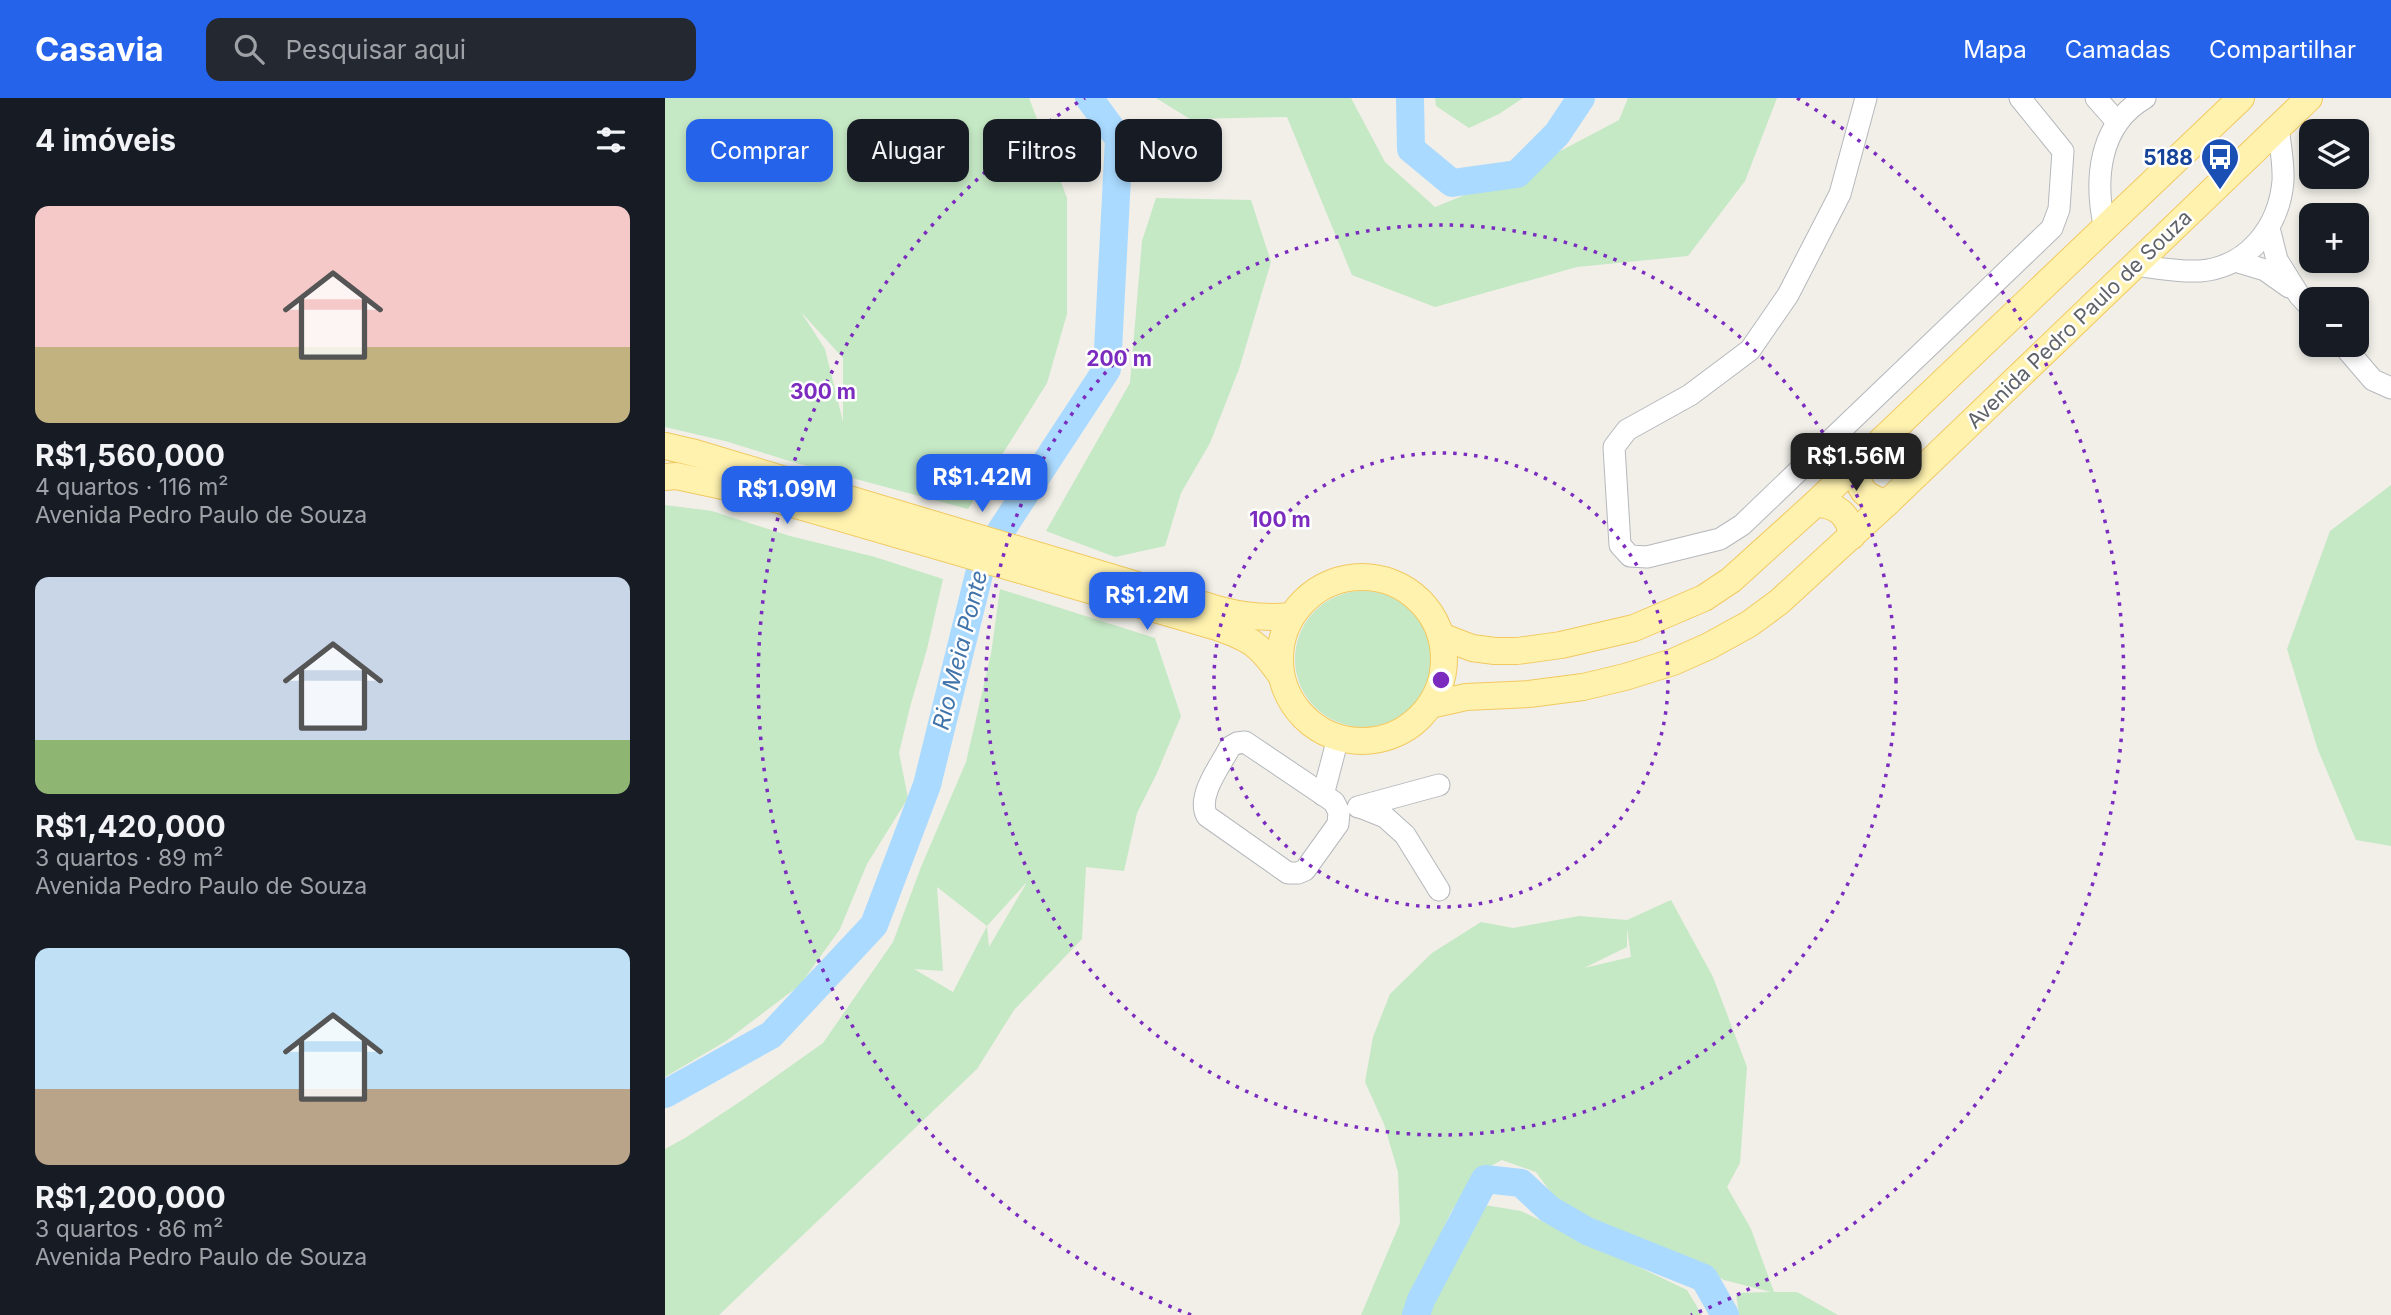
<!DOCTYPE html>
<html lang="pt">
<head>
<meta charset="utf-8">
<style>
	:root { --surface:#171b24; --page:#242831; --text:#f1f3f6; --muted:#9ea1a6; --accent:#2563eb }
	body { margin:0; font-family:Inter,sans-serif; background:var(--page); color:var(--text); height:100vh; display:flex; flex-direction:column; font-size:26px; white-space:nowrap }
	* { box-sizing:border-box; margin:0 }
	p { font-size:23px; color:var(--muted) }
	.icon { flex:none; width:38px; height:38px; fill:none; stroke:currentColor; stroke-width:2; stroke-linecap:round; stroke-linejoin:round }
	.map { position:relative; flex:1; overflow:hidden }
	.side { display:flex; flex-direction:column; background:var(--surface); width:665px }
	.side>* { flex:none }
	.top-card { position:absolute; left:21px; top:21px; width:665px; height:63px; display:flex; gap:14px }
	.fabs { position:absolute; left:1634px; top:21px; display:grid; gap:14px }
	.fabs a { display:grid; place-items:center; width:70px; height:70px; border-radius:14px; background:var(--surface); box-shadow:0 4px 10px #0003; font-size:35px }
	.price { position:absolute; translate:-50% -60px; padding:0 16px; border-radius:14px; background:var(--accent); color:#fff; font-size:23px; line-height:46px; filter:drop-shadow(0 2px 4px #0008) }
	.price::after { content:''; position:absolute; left:50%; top:42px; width:21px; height:16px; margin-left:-10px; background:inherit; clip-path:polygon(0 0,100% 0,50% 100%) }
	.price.active { background:#222; color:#fff }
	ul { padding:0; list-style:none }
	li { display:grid; align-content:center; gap:14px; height:371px; padding:0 35px }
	li span { display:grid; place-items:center; height:217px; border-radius:14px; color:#555 }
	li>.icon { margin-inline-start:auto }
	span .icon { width:126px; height:126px; fill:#fffc; stroke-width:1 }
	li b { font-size:30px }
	h2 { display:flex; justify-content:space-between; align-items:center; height:84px; padding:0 35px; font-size:30px }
	.pill { padding:0 24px; border-radius:14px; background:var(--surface); box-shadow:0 4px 10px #0003; font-size:24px; line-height:63px }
	.pill.active { background:var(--accent); color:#fff }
	header { display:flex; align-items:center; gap:42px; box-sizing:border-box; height:98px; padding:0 35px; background:var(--accent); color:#fff }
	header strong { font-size:33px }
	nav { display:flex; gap:38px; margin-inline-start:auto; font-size:24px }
	.search { width:490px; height:63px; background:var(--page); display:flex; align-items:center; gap:18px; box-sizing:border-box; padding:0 24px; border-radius:14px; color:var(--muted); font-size:26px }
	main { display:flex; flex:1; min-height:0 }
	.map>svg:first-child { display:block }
	.green { fill:#c5e8c5; fill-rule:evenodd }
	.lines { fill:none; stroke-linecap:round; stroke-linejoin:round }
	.river { stroke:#aadaff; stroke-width:28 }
	.minor-casing { stroke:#b5b8bc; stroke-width:23 }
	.major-casing { stroke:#f2c960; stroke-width:28 }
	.minor { stroke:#fff; stroke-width:21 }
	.major { stroke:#fff2af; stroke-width:26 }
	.ring { fill:none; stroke:#7b2cbf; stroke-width:3.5; stroke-dasharray:3.5 7 }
	.labels { text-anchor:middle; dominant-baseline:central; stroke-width:5; stroke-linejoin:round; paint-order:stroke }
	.transit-label { font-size:21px; font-weight:bold; fill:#164399; stroke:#fff; text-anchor:end }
	.street-label { font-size:21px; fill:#5f6368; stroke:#fff }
	.water-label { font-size:23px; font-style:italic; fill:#4174aa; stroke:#fff }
	.centre { fill:#7b2cbf; stroke:#fff; stroke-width:3.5 }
	.ring-label { font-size:21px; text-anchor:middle; font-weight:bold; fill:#7b2cbf; stroke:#fff; stroke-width:5; stroke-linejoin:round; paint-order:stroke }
</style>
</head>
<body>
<header>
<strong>Casavia</strong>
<div class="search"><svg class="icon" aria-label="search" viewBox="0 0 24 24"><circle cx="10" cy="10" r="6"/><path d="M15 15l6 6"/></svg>Pesquisar aqui</div>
<nav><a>Mapa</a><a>Camadas</a><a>Compartilhar</a></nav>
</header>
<main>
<section class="side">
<h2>4 imóveis<svg class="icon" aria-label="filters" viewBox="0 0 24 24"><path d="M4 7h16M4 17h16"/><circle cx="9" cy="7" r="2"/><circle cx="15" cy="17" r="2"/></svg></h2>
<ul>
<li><span style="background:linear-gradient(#f6c9c9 65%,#c2b280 0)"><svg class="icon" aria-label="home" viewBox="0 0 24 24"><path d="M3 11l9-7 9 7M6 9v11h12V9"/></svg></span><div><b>R$1,560,000</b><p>4 quartos · 116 m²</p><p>Avenida Pedro Paulo de Souza</p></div></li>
<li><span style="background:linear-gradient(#c9d6e8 75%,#8fb573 0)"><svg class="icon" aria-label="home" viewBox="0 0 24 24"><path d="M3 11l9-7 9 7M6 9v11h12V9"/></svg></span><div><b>R$1,420,000</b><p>3 quartos · 89 m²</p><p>Avenida Pedro Paulo de Souza</p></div></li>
<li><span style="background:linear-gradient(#bfe0f5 65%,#b9a48a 0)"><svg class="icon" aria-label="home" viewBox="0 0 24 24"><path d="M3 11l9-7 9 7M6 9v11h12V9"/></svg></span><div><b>R$1,200,000</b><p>3 quartos · 86 m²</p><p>Avenida Pedro Paulo de Souza</p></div></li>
</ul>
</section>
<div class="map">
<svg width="1726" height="1217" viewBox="0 0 1726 1217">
	<rect width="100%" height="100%" fill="#f1efe8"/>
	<!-- green -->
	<g class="green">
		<path d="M 0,0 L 364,0 L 402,100 L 402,216 L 382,285 L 303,411 L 131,365 L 60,343 L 0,329 ZM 136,214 L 178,260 L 178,324 L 160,251 Z"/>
		<polygon points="491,0 686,0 720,64 770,109 852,76 954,22 963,0 1112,0 1080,83 1023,158 912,169 770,209 687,177 622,19 525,21"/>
		<polygon points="770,0 858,0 834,16 804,30 771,8"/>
		<polygon points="491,100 586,102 606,164 574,271 545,345 516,395 500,448 450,459 381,433 465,285 477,143"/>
		<polygon points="1726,387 1726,748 1691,742 1653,652 1622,551 1665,433"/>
		<polygon points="0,407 47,413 125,438 210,459 278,481 262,551 245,609 234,655 243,700 202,766 175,831 135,887 61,943 0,979"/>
		<path d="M 335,491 L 490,540 L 516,618 L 492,675 L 472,715 L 459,773 L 421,769 L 417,841 L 349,912 L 312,971 L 54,1217 L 0,1217 L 0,1051 L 20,1040 L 79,1001 L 158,945 L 228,844 L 256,769 L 301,664 L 326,556 ZM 361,785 L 361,786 L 324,849 L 322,828 ZM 272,789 L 322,828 L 288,894 L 249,871 L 278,873 Z"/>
		<circle cx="698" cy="561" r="68"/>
		<path d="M 1006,802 L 1048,879 L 1082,969 L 1075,1065 L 1062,1089 L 1086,1131 L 1109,1194 L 1132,1194 L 1173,1217 L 1074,1217 L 1071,1195 L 1106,1194 L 1059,1182 L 1021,1160 L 981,1149 L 934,1129 L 892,1103 L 871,1074 L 837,1062 L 813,1075 L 786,1114 L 738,1217 L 696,1217 L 735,1125 L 733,1074 L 719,1026 L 700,984 L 708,939 L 725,896 L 767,855 L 816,824 L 848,830 L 914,818 L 962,822 ZM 962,830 L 966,859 L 919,870 L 962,849 Z"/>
		<polygon points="807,1105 856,1113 1022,1192 1037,1217 765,1217"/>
	</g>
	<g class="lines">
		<!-- river -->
		<g class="river">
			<polyline points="745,0 746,51 787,85 852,76 892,36 916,0"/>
			<polyline points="0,996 106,937 209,827 262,687 318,460 442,271 454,41 424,0"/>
			<polyline points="751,1217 756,1202 820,1081 856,1085 884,1111 922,1133 1039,1180 1060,1217"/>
		</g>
		<defs>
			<g id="minor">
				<polyline points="1201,0 1175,96 1123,197 1085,252 1025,297 962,332 949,349 955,447 965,458 982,459 1055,441 1077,427 1387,130 1394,111 1398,53 1355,0"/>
				<polyline points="1431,0 1452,24"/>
				<polyline points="1604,130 1612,162 1634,197 1647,211"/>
				<path d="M 1440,131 C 1429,83 1433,27 1480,0"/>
				<polyline points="1570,163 1600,172 1624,189"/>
				<path d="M 1471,167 C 1492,170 1513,174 1535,173 C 1583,169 1614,129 1618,83 C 1619,65 1615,47 1613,29"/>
				<polyline points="1678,247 1708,282 1726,290"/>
				<path d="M 580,644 L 669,704 L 674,714 L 673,726 L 640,772 L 633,775 L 623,775 L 542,718 C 531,698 556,667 565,649 L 572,645 Z"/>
				<polyline points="658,697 673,640"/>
				<polyline points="693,709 774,687"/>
				<polyline points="695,709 720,719 740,737 774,792"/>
			</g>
			<g id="major">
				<polyline points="0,348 30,355 502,496"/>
				<path d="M 1191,367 C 1193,391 1198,399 1222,405"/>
				<path d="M 0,379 L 11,378 L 86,394 L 552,529 C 586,541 594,546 615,576"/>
				<path d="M 1150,406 C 1171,406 1184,416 1187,438"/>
				<circle cx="697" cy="561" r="82"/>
				<path d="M 539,507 C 569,517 595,521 626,518"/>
				<polyline points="776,538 807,550 830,553 852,553 896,547 969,530 1039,500 1066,482 1150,406 1576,0"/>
				<polyline points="765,607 801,599 864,596 918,589 960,579 1008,564 1044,548 1084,526 1114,504 1222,405 1644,0"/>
			</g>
		</defs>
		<!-- minor casing -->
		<use href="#minor" class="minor-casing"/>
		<!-- major casing -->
		<use href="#major" class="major-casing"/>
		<!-- minor -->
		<use href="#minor" class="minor"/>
		<!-- major -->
		<use href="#major" class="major"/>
	</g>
	<!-- distance rings -->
	<g class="ring">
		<circle cx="776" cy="582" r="227"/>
		<circle cx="776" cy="582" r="455"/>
		<path d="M526 1217A682 682 0 0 1 420 0M1132 0A682 682 0 0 1 1026 1217"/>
	</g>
	<!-- icons -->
	<defs>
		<symbol id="bus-pin" viewBox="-11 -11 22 30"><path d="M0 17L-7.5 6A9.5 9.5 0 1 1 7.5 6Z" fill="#1a4fb4" stroke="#fff"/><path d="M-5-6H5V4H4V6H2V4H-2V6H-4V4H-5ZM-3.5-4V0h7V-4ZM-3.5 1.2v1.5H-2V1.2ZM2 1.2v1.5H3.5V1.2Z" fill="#fff"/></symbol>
	</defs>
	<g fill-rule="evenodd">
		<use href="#bus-pin" x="1533" y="37" width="44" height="60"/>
	</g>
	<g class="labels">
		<!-- transit labels -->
		<g class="transit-label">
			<text x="1528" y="59">5188</text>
		</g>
		<!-- street labels -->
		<g class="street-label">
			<text transform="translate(1414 221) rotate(-44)">Avenida Pedro Paulo de Souza</text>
		</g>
		<!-- water labels -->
		<g class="water-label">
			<text transform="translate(295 552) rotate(-76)">Rio Meia Ponte</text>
		</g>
	</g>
	<circle cx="776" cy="582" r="10" class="centre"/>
	<g class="ring-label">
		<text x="454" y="268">200 m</text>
		<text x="158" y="301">300 m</text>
		<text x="615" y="429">100 m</text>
	</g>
</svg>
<div class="fabs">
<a><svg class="icon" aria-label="layers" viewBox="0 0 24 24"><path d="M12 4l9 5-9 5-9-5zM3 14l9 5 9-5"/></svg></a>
<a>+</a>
<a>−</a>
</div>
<b class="price active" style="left:1191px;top:395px">R$1.56M</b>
<b class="price" style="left:317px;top:416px">R$1.42M</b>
<b class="price" style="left:122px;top:428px">R$1.09M</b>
<b class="price" style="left:482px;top:534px">R$1.2M</b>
<div class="top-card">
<a class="pill active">Comprar</a>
<a class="pill">Alugar</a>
<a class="pill">Filtros</a>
<a class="pill">Novo</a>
</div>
</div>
</main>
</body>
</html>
